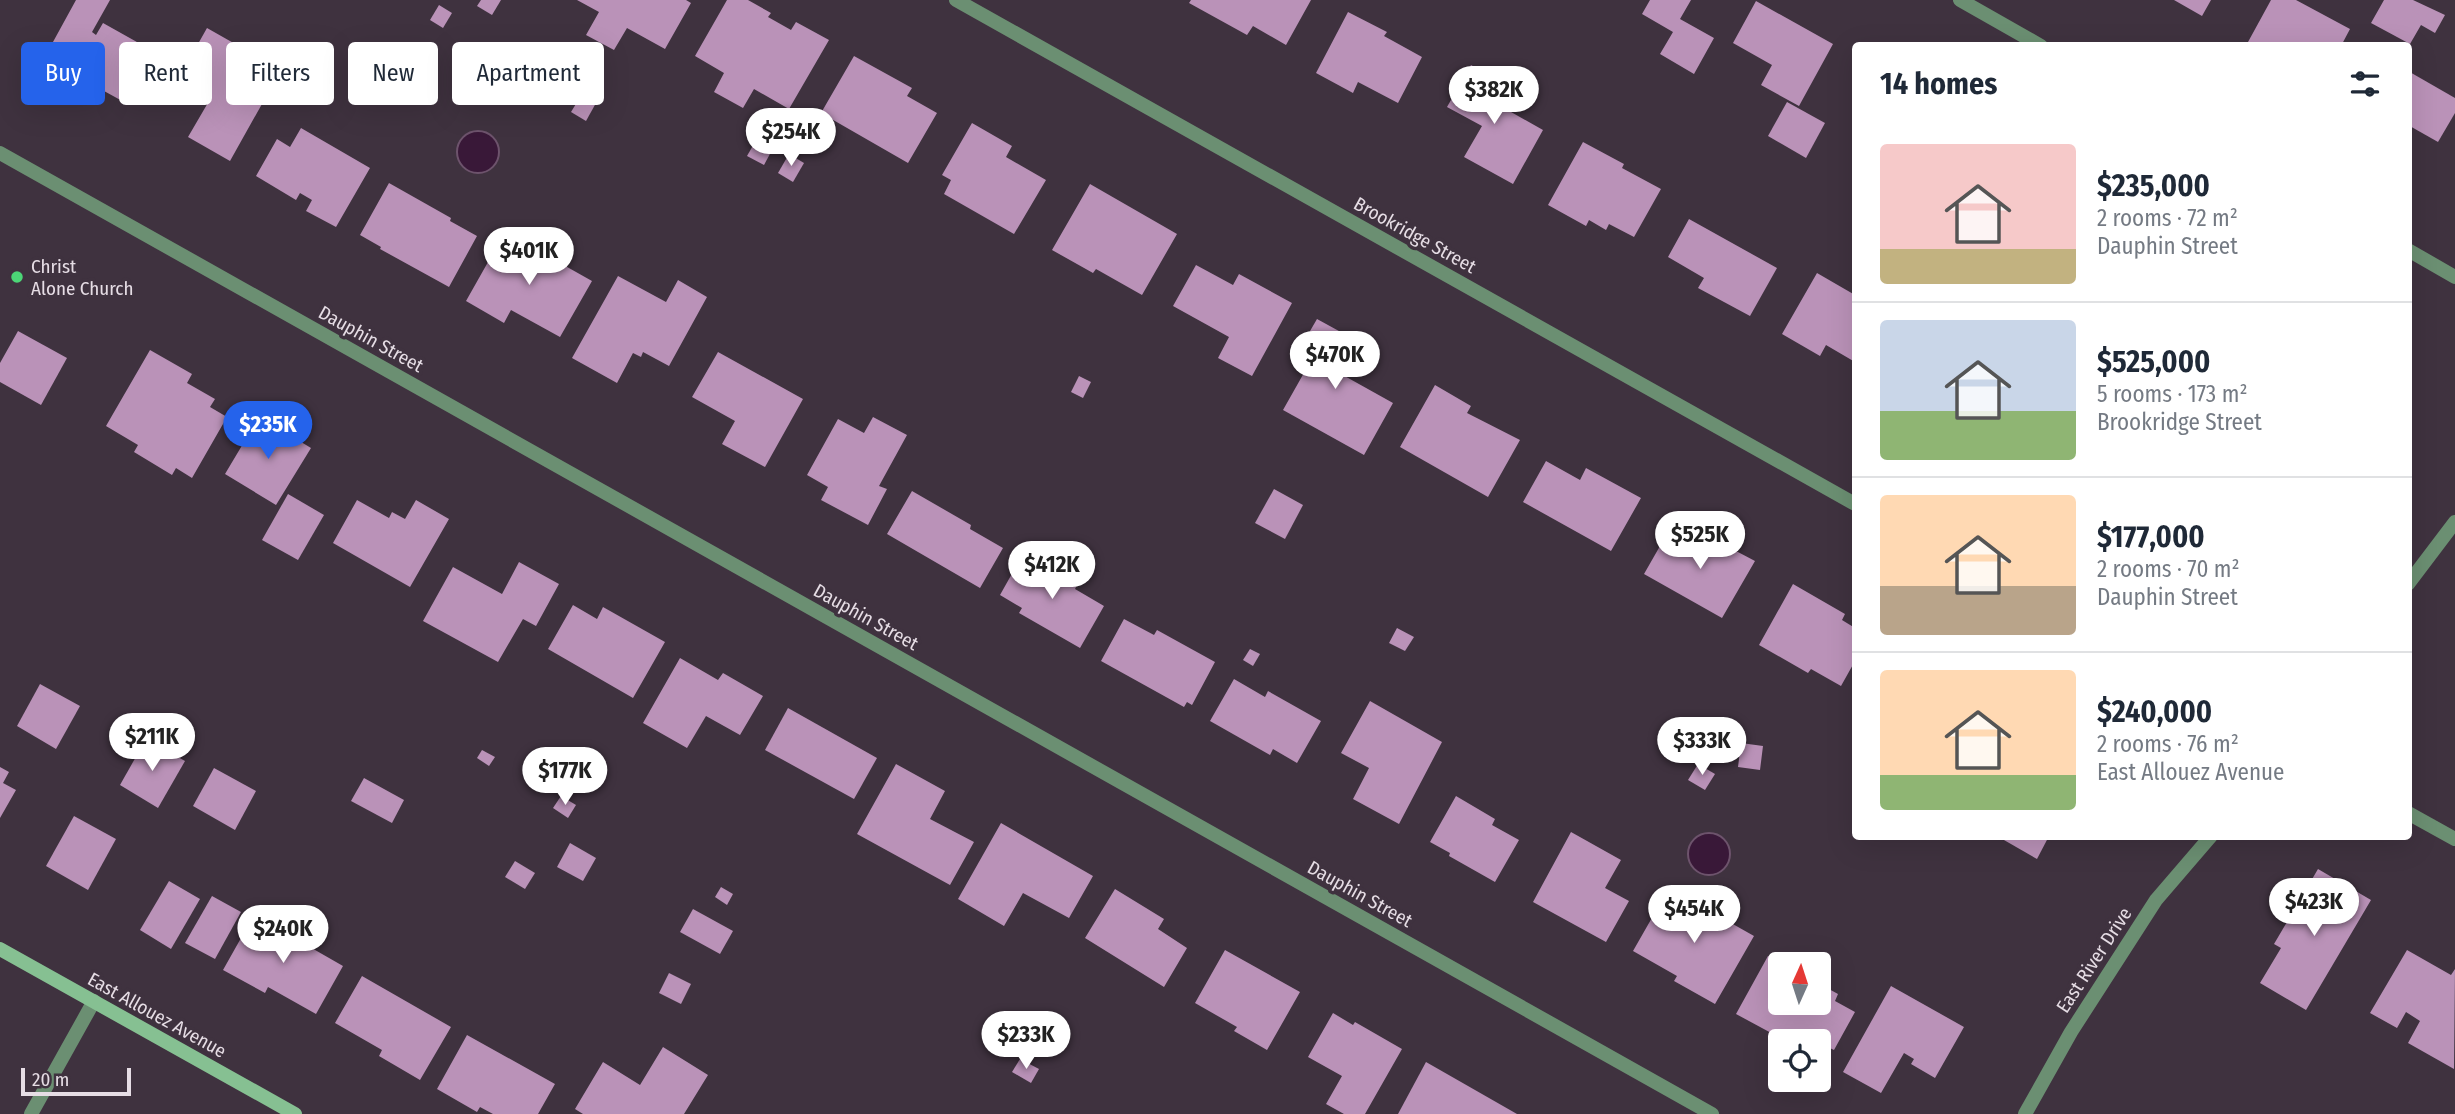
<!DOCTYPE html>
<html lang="en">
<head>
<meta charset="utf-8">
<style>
	:root { --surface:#fff; --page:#f2f2f3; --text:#1f2937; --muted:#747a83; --line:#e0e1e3; --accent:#2563eb }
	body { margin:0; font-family:"Fira Sans Condensed",sans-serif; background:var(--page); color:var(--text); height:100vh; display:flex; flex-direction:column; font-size:26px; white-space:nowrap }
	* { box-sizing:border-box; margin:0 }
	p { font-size:23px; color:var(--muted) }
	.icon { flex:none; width:38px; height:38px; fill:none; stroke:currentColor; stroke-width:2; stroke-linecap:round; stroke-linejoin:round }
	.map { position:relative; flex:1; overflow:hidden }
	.side { position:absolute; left:1852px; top:42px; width:560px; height:798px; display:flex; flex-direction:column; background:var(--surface); border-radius:7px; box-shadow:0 7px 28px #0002 }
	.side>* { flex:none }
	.guide { position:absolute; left:21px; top:42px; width:665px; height:63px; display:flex; gap:14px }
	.needle { width:46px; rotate:3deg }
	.fabs { position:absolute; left:1768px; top:952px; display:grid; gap:14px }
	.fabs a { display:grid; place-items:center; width:63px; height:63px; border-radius:7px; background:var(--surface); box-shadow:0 7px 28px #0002; font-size:35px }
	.scale { position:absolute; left:21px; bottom:18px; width:110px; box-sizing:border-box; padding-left:7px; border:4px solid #e6dde5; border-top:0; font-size:19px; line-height:24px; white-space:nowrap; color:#e6dde5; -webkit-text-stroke:5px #3f323f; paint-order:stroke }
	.price { position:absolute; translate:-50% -60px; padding:0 16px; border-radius:24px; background:#fff; color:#222; font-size:23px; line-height:46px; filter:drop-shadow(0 2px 4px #0008) }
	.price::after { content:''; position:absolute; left:50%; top:42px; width:21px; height:16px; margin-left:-10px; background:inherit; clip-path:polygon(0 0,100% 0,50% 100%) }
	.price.on { background:var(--accent); color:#fff }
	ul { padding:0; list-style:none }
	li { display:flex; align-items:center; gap:21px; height:175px; padding:0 28px }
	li+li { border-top:2px solid var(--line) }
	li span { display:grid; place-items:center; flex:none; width:196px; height:140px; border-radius:7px; color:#555 }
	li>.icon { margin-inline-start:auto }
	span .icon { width:84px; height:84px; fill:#fffc; stroke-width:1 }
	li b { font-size:30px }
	h2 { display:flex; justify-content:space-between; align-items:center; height:84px; padding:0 28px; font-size:30px }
	.pill { padding:0 24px; border-radius:7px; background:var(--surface); box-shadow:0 7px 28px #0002; font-size:24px; line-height:63px }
	.pill.on { background:var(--accent); color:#fff }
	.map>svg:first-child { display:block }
	.water { fill:#391838; stroke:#6d536c; stroke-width:2 }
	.building { fill:#ba92b8 }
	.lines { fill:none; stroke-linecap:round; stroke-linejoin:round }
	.street { stroke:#6b8f72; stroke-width:14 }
	.secondary { stroke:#86c092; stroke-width:14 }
	.poi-dot { fill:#4cd677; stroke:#3f323f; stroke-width:2.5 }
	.labels { text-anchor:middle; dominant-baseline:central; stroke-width:7; stroke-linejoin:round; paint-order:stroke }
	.street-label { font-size:19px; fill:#e6dde5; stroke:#3f323f }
	.poi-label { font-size:19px; fill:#e6dde5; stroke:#3f323f; text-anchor:start }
</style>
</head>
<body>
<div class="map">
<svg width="2455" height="1114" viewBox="0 0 2455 1114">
	<rect width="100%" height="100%" fill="#3f323f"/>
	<!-- water -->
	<g class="water">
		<circle cx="478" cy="152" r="21"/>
		<circle cx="1709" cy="854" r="21"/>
	</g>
	<!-- building -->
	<g class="building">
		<polygon points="76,0 110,0 92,32 96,35 103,23 153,51 124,102 95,86 92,90 42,62"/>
		<polygon points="481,0 501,0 492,15 477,6"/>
		<polygon points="577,0 686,0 691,3 665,49 627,28 614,50 586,35 599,12"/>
		<polygon points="727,0 748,0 771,13 768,17 791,30 796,22 829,40 789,109 754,89 743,108 714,92 724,73 695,56"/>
		<polygon points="1191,0 1311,0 1286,45 1253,26 1247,35 1189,3"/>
		<polygon points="1650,0 1691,0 1680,19 1714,38 1694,74 1660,54 1673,32 1642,14"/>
		<polygon points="2174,0 2211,0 2202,16"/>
		<polygon points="2271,0 2296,0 2350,29 2341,46 2282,46 2278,43 2277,46 2255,46 2248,42"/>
		<polygon points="2384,0 2413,0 2445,15 2435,33 2421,25 2410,44 2371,23"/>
		<polygon points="1756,1 1833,44 1799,106 1761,85 1772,65 1733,43"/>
		<polygon points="439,5 452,13 443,28 430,20"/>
		<polygon points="1348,12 1387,32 1384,36 1422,57 1398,103 1358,82 1353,93 1316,73"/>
		<polygon points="207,28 281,70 230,161 188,137 209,101 176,83"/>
		<polygon points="854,56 912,88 907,96 937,113 908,163 821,113"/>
		<polygon points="1471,65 1507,85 1497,104 1543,130 1513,184 1464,157 1482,126 1447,107"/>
		<polygon points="2408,71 2455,98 2455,113 2438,142 2408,125"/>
		<polygon points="550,78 562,86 554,102 541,94"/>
		<polygon points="582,94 596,103 586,121 571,112"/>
		<polygon points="1787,102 1825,123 1806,158 1768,136"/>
		<polygon points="972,123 1012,146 1006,157 1046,180 1014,234 944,194 951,180 942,175"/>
		<polygon points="301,128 370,168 336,227 306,211 312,200 300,193 296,200 256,176 277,139 290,147"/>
		<polygon points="755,142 771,152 764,165 747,156"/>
		<polygon points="1583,142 1624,164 1622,168 1661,189 1634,237 1609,224 1606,230 1589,220 1586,226 1548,205"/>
		<polygon points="789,154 804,163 793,182 778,173"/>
		<polygon points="389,183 451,218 450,221 477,236 449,287 380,249 381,247 360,235"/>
		<polygon points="1090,184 1177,234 1142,295 1096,269 1093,273 1052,250"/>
		<polygon points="1689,219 1777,268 1750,316 1698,288 1704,278 1668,257"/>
		<polygon points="505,232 592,281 560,337 511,310 504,323 466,301"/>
		<polygon points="1196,265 1233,285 1239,274 1292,303 1252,376 1218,358 1229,337 1173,306"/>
		<polygon points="1817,273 1855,295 1853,298 1855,299 1855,362 1826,345 1820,356 1782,334"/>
		<polygon points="618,276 666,302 678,280 707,297 669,366 643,352 641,357 633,353 617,383 572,358"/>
		<polygon points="1317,319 1359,342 1341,374 1393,403 1364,455 1283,410 1309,364 1295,357"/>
		<polygon points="18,331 67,358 41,405 0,382 0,363"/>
		<polygon points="150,350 192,374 187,383 215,399 210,407 227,417 192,478 176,468 172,475 134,452 138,445 106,426"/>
		<polygon points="718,352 803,399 765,467 722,444 735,421 692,397"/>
		<polygon points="1079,376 1091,382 1083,398 1071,392"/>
		<polygon points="1435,385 1471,406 1467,413 1520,440 1488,497 1400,447"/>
		<polygon points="259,417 265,421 270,419 278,425 278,428 311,448 276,505 225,474"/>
		<polygon points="873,417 907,435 879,486 887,489 868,525 821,500 828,487 807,475 838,419 864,433"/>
		<polygon points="1546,461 1580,480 1586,468 1641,498 1611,551 1523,502"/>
		<polygon points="1274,489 1303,505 1285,539 1255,523"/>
		<polygon points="912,491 971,525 970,529 1003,548 980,588 887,534"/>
		<polygon points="288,494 324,515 298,560 262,540"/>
		<polygon points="357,500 389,518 392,512 405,519 416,500 449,519 410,587 333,543"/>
		<polygon points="1672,525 1715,550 1719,542 1755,561 1722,618 1644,574"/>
		<polygon points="1023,554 1077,585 1075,589 1104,606 1080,648 1019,613 1022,608 1000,595"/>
		<polygon points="519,562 559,584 536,626 523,619 498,662 423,621 453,567 502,594"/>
		<polygon points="1793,584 1845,614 1842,620 1855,628 1855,661 1841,686 1811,669 1808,673 1759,645"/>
		<polygon points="573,605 597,619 603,607 665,642 633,698 548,649"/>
		<polygon points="1124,619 1154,635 1157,630 1215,662 1192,705 1187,702 1184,707 1101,661"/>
		<polygon points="1397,628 1414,637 1405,651 1389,643"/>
		<polygon points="1250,649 1260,654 1253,666 1243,660"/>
		<polygon points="680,658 718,680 723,673 763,696 740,735 706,716 687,748 643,723"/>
		<polygon points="1234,679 1265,697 1268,691 1321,721 1297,763 1273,749 1270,755 1210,721"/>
		<polygon points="40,684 80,706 56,749 17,726"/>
		<polygon points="1370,701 1442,742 1399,824 1353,799 1369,768 1341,753"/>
		<polygon points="788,708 877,758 854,799 765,750"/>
		<polygon points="146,739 185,761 158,808 120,785"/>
		<polygon points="1741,743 1763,746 1760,770 1738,767"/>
		<polygon points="482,750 495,757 489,766 477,758"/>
		<polygon points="896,764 945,791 930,819 974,842 950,885 857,834"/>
		<polygon points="1698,764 1715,774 1705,790 1688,780"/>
		<polygon points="0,767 9,772 3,783 16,790 0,818"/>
		<polygon points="214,768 256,791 235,830 193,806"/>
		<polygon points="364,778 404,800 392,823 351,801"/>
		<polygon points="561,796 576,805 568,818 553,808"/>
		<polygon points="1456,796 1495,819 1492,825 1519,840 1495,882 1449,856 1450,853 1430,842"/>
		<polygon points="74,816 116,839 88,890 46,866"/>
		<polygon points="1001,823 1093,876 1069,918 1023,893 1004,926 958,899"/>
		<polygon points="1571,832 1621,860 1605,888 1629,901 1606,942 1533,902"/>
		<polygon points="1997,836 2049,836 2037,859"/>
		<polygon points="570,843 596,858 583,881 557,867"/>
		<polygon points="515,861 535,873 525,889 505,877"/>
		<polygon points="2318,869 2371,900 2306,1010 2260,983 2281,948 2274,944"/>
		<polygon points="169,881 200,899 171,949 140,930"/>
		<polygon points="721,887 733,894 727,905 715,897"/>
		<polygon points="1669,888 1754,936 1715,1004 1674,981 1677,976 1633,951"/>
		<polygon points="1115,889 1164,919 1158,929 1187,948 1164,987 1085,938"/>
		<polygon points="212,896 241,912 215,959 185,943"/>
		<polygon points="693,909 733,931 720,954 680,932"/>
		<polygon points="254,915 343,966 316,1014 268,987 265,993 223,970"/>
		<polygon points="1225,950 1300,992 1267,1050 1234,1031 1237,1027 1195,1003"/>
		<polygon points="2407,950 2451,975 2455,969 2454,1069 2408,1043 2420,1021 2406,1012 2397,1028 2370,1013"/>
		<polygon points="1768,956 1784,964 1780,964 1780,1003 1818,1003 1818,983 1838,994 1835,1001 1855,1012 1834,1050 1813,1040 1786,1041 1736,1014"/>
		<polygon points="669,973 691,984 681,1004 659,993"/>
		<polygon points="362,976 451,1027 420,1080 379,1056 382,1050 335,1023"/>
		<polygon points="1891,986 1964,1027 1935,1078 1911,1064 1914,1059 1904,1053 1881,1093 1843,1072"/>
		<polygon points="1333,1013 1353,1025 1355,1022 1402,1049 1365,1114 1344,1114 1326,1104 1342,1076 1308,1057"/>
		<polygon points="467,1035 555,1084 538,1114 493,1114 480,1107 477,1112 437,1089"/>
		<polygon points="663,1047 708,1075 684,1114 583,1114 575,1109 603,1062 640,1085"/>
		<polygon points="1020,1059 1039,1069 1031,1083 1012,1072"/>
		<polygon points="1426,1062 1517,1114 1398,1114"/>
	</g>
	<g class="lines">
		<!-- street -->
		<g class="street">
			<polyline points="956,0 1855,504"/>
			<polyline points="1960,0 2041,46"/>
			<polyline points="0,153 1712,1114"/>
			<polyline points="2408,250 2455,277"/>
			<polyline points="2408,584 2455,522"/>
			<polyline points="2408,813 2455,839"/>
			<polyline points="31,1114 94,1001"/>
			<polyline points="2025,1114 2071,1032 2156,900 2211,836"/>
		</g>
		<!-- secondary -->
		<polyline class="secondary" points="0,949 295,1114"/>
	</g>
	<!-- markers -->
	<circle class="poi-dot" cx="17" cy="277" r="7"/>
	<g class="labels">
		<!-- street labels -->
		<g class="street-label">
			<text transform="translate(1415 235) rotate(29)">Brookridge Street</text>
			<text transform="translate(371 339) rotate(29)">Dauphin Street</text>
			<text transform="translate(866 617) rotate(29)">Dauphin Street</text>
			<text transform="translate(1360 894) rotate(29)">Dauphin Street</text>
			<text transform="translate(2094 960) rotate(-57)">East River Drive</text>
			<text transform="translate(157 1015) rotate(29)">East Allouez Avenue</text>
		</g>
		<!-- poi labels -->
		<g class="poi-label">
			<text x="31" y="266">Christ<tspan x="31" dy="22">Alone Church</tspan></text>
		</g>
	</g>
</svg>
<div class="fabs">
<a><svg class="needle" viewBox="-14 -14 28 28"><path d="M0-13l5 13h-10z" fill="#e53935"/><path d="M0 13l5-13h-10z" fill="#747a83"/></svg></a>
<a><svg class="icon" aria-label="locate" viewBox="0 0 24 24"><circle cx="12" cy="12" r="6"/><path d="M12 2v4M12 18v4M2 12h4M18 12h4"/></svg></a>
</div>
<div class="scale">20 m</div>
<b class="price" style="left:1494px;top:126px">$382K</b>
<b class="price" style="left:791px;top:168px">$254K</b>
<b class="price" style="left:529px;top:287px">$401K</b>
<b class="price" style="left:1335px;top:391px">$470K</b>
<b class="price on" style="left:268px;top:461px">$235K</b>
<b class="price" style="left:1700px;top:571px">$525K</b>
<b class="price" style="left:1052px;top:601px">$412K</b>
<b class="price" style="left:152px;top:773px">$211K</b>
<b class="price" style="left:1702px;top:777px">$333K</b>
<b class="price" style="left:565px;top:807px">$177K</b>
<b class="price" style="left:2314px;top:938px">$423K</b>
<b class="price" style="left:1694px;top:945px">$454K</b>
<b class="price" style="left:283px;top:965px">$240K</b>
<b class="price" style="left:1026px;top:1071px">$233K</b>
<div class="guide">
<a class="pill on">Buy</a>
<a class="pill">Rent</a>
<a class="pill">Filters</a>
<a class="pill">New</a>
<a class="pill">Apartment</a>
</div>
<section class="side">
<h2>14 homes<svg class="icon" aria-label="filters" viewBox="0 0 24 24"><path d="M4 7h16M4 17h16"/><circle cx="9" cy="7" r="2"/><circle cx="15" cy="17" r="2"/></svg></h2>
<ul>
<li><span style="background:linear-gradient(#f6c9c9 75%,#c2b280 0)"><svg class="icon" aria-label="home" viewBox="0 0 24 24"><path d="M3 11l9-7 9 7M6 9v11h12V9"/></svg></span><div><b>$235,000</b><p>2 rooms · 72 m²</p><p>Dauphin Street</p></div></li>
<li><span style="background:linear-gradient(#c9d6e8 65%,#8fb573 0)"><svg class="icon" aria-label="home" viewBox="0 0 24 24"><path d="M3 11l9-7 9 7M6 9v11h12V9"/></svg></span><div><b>$525,000</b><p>5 rooms · 173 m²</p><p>Brookridge Street</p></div></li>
<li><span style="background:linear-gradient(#ffd9b3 65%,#b9a48a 0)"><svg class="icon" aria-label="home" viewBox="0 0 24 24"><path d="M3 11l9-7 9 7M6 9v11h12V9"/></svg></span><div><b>$177,000</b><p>2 rooms · 70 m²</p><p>Dauphin Street</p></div></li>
<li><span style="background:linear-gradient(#ffd9b3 75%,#8fb573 0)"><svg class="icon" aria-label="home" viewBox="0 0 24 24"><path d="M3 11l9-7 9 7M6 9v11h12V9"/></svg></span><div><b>$240,000</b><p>2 rooms · 76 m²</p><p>East Allouez Avenue</p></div></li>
</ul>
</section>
</div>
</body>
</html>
